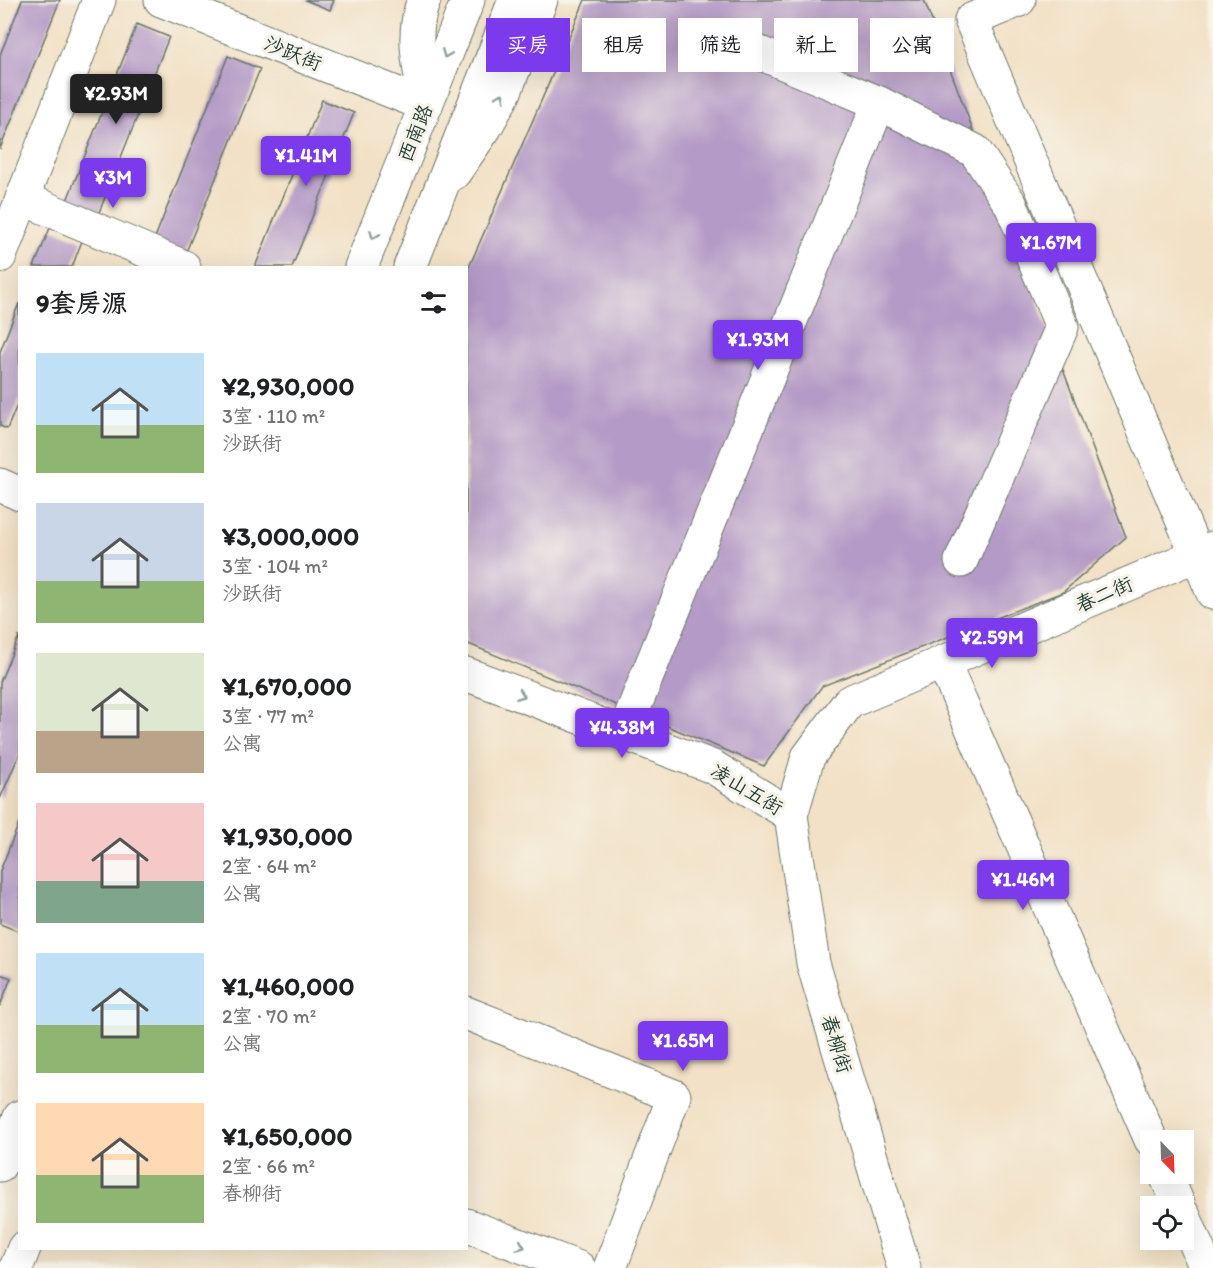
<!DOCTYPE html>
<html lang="zh">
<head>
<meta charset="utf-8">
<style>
	:root { --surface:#fff; --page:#f6f6f6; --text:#202124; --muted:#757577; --accent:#7c3aed }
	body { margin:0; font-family:Itim,"LXGW WenKai TC",sans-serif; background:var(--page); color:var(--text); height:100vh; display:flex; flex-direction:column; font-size:22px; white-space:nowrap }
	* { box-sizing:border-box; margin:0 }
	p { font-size:20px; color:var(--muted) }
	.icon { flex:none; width:33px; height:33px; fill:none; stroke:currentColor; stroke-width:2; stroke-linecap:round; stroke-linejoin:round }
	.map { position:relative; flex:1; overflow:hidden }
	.sheet { position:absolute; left:18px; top:266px; width:450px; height:984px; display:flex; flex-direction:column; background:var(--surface); border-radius:0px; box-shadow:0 6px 24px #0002 }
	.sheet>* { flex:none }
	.top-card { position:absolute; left:486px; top:18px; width:570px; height:54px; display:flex; gap:12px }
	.needle { width:39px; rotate:157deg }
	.tools { position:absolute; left:1140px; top:1130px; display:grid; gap:12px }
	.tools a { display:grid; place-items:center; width:54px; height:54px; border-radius:0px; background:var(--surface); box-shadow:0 6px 24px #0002; font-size:30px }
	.price { position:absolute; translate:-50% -51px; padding:0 14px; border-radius:6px; background:var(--accent); color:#fff; font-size:20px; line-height:39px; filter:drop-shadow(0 2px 3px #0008) }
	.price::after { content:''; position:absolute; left:50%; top:36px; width:18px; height:14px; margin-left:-9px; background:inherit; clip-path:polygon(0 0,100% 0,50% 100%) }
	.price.current { background:#222; color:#fff }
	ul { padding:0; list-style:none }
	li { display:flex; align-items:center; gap:18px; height:150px; padding:0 18px }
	li span { display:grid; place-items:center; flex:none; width:168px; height:120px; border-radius:0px; color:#555 }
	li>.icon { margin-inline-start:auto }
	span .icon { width:72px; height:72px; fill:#fffc; stroke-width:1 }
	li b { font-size:26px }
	h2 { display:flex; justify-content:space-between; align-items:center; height:72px; padding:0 18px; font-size:26px }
	.chip { padding:0 21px; border-radius:0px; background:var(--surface); box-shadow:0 6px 24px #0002; font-size:21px; line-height:54px }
	.chip.current { background:var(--accent); color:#fff }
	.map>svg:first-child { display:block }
	.building { fill:#b49ac6 }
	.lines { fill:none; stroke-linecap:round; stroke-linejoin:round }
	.minor-casing { stroke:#697667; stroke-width:35 }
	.major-casing { stroke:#697667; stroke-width:35 }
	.minor { stroke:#fff; stroke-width:33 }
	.major { stroke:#fff; stroke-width:33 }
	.oneway { stroke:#8f9e9a }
	.labels { text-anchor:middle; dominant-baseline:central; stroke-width:6; stroke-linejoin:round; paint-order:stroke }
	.street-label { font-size:20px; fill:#1f3d34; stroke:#f7f3e8 }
</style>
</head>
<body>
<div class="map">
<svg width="1213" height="1268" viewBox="0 0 1213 1268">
	<rect width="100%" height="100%" fill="#f7f3e8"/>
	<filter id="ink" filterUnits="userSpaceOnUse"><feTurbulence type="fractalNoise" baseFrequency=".0167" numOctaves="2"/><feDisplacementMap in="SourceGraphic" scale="12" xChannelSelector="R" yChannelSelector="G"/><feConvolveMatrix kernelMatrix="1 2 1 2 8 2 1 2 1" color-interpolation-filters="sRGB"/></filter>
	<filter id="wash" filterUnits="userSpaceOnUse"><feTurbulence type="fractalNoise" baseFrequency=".008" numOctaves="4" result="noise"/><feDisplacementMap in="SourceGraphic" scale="24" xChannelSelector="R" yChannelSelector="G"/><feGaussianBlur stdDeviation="1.35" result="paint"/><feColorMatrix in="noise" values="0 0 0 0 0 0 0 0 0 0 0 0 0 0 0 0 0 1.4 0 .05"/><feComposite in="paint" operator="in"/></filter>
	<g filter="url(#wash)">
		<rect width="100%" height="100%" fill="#f2e1c6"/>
		<g id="blocks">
			<!-- building -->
			<g class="building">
				<polygon points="22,0 60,0 0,149 0,55"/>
				<polygon points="305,0 334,0 330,10"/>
				<polygon points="585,0 924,0 1126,537 1063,592 822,686 764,766 466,643 466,274"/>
				<polygon points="137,24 169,37 94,225 62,213"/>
				<polygon points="228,56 260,69 184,257 152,245"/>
				<polygon points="322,100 354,113 292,267 255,267"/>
				<polygon points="50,228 82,241 72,267 34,267"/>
				<polygon points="19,303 20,398 7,429 0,426 0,352"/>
				<polygon points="19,636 20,753 0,799 0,682"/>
				<polygon points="19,823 20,823 20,932 0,924 0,871"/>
				<polygon points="0,974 11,978 0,1006"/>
			</g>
		</g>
	</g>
	<g filter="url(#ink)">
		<use href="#blocks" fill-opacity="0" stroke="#697667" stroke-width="1.5"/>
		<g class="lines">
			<defs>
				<g id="minor">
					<polyline points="161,0 426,105"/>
					<path d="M 424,0 C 410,34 420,70 426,105"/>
					<polyline points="1019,0 971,20 1213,593"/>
					<polyline points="724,38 879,103 975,151 1011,205 1062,327 961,561"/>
					<polyline points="454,173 485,128 504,94 541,0"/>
					<polyline points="22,198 184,267"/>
					<polyline points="0,256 99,0"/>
					<polyline points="0,485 20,494"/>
					<polyline points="943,662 1151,1140"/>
					<polyline points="466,674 713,767 791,815"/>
					<polyline points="624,733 879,103"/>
					<polyline points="466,1013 674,1096 610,1268"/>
					<polyline points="1165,1173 1179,1206"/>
					<polyline points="1184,1216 1206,1268"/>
					<polyline points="466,1225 579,1268"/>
					<polyline points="904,1268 813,963 791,815 808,757 849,702 1213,548"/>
				</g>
				<g id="major">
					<polyline points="361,267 468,0"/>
					<polyline points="410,267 515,0"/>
					<polyline points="0,1165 20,1117"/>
					<polyline points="16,1268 24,1248"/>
				</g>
			</defs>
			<!-- minor casing -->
			<use href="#minor" class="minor-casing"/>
			<!-- major casing -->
			<use href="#major" class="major-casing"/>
			<!-- minor -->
			<use href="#minor" class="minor"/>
			<!-- major -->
			<use href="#major" class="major"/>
		</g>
		<!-- one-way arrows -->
		<defs><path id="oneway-chevron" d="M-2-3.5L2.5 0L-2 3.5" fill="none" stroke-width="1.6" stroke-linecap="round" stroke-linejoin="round" transform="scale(1.5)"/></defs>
		<g class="oneway">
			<use href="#oneway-chevron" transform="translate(446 54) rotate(112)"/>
			<use href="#oneway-chevron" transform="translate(501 97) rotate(-64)"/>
			<use href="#oneway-chevron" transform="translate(374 235) rotate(112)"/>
			<use href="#oneway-chevron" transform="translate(521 695) rotate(20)"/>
			<use href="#oneway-chevron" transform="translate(521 1246) rotate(21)"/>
		</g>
	</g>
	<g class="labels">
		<!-- street labels -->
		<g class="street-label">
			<text transform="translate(293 53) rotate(22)">沙跃街</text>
			<text transform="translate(415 133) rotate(-68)">西南路</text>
			<text transform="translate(1104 594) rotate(-23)">春二街</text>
			<text transform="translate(747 789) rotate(31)">凌山五街</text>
			<text transform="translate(837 1044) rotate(73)">春柳街</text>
		</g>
	</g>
</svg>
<div class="tools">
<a><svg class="needle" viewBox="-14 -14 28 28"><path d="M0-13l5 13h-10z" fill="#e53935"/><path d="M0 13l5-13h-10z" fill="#757577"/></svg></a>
<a><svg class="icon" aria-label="locate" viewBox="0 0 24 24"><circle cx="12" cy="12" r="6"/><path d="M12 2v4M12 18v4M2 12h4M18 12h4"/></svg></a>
</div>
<b class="price current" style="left:116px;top:125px">¥2.93M</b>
<b class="price" style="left:306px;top:187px">¥1.41M</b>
<b class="price" style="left:113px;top:209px">¥3M</b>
<b class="price" style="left:1051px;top:274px">¥1.67M</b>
<b class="price" style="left:758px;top:371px">¥1.93M</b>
<b class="price" style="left:992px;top:669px">¥2.59M</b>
<b class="price" style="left:622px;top:759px">¥4.38M</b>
<b class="price" style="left:1023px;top:911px">¥1.46M</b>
<b class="price" style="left:683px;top:1072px">¥1.65M</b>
<div class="top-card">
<a class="chip current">买房</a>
<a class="chip">租房</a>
<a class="chip">筛选</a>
<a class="chip">新上</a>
<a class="chip">公寓</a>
</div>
<section class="sheet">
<h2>9套房源<svg class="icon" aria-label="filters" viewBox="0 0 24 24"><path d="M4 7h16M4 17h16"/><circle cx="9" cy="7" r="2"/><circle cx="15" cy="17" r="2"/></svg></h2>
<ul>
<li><span style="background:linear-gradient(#bfe0f5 60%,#8fb573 0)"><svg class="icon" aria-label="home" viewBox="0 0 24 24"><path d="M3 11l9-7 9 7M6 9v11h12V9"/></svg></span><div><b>¥2,930,000</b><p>3室 · 110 m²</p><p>沙跃街</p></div></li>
<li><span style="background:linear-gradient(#c9d6e8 65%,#8fb573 0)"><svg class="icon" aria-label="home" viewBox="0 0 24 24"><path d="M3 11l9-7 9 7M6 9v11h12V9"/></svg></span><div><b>¥3,000,000</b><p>3室 · 104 m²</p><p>沙跃街</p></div></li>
<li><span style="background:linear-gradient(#dfe7d0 65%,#b9a48a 0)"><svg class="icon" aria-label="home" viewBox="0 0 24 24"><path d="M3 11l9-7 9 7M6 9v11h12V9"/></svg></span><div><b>¥1,670,000</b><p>3室 · 77 m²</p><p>公寓</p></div></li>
<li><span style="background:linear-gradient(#f6c9c9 65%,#7fa58c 0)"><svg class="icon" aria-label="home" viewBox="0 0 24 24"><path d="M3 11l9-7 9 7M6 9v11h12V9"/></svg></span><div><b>¥1,930,000</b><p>2室 · 64 m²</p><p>公寓</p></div></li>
<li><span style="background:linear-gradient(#bfe0f5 60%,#8fb573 0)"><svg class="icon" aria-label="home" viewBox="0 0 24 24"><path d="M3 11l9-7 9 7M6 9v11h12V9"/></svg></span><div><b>¥1,460,000</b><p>2室 · 70 m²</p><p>公寓</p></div></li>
<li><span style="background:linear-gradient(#ffd9b3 60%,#8fb573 0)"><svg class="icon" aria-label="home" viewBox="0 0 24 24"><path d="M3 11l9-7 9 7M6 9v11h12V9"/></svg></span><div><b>¥1,650,000</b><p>2室 · 66 m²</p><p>春柳街</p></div></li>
</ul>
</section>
</div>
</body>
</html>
